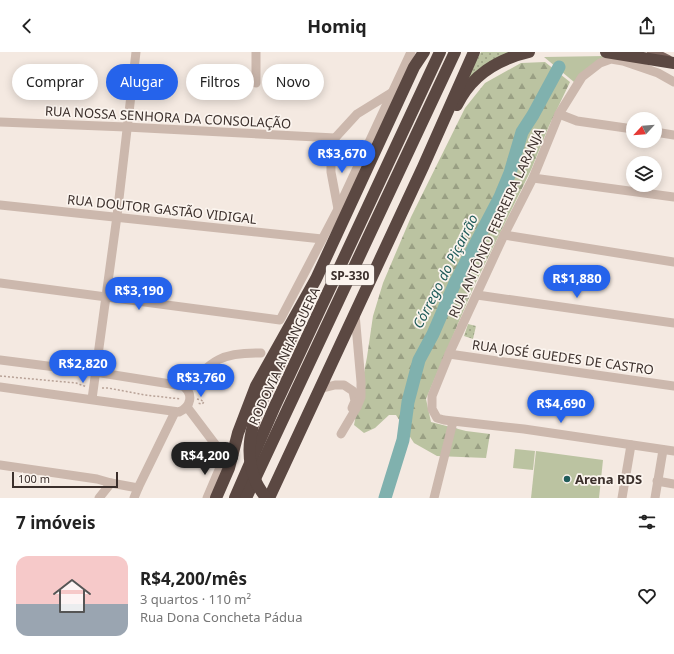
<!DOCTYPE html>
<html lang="pt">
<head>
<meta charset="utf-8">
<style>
	:root { --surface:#fff; --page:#f2f2f2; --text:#222; --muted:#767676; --accent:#2563eb }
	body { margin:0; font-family:"Noto Sans",sans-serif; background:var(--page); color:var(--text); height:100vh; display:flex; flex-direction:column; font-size:15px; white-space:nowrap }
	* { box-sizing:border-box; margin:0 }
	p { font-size:13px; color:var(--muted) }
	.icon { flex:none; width:22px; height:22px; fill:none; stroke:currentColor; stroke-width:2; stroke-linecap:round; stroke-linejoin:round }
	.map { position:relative; height:446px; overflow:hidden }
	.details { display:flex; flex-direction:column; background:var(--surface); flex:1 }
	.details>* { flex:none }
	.banner { position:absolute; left:12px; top:12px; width:400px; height:36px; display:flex; gap:8px }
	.needle { width:26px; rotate:244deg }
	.buttons { position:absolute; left:626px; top:60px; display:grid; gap:8px }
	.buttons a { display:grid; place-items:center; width:36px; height:36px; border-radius:50%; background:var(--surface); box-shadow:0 2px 10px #0003; font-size:20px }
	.scale { position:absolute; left:12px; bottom:10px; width:106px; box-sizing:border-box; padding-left:4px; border:2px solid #3b2f2b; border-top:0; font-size:11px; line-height:14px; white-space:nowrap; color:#3b2f2b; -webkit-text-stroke:3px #fbf4ee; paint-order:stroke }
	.price { position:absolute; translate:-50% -34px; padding:0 9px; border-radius:14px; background:var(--accent); color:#fff; font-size:13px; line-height:26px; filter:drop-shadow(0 1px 2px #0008) }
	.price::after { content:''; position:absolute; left:50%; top:24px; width:12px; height:9px; margin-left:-6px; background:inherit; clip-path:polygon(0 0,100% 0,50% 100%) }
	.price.current { background:#222; color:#fff }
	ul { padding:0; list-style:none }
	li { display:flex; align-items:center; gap:12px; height:100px; padding:0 16px }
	li span { display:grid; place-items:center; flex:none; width:112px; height:80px; border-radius:12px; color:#555 }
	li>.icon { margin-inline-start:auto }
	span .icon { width:48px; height:48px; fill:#fffc; stroke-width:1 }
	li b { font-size:17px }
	h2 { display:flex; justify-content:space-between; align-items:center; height:48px; padding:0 16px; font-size:17px }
	.chip { padding:0 14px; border-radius:18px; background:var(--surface); box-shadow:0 2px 10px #0003; font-size:14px; line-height:36px }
	.chip.current { background:var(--accent); color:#fff }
	header { display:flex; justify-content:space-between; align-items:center; height:52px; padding:0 16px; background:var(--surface); font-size:18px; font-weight:700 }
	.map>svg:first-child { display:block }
	.grass { fill:url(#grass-dots) }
	.forest { fill:url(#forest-firs) }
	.park { fill:#bbc3a1 }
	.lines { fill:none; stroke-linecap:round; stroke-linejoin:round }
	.river { stroke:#80b1ae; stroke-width:13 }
	.path { stroke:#b8a297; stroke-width:1.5; stroke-dasharray:2 2; stroke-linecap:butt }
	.minor { stroke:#ccb8ad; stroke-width:9 }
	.major { stroke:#7c645d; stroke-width:10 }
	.highway { stroke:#5b4842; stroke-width:12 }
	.highway-bridge { stroke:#5b4842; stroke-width:12 }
	.poi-dot { fill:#205c5a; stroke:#fbf4ee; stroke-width:1.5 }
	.labels { text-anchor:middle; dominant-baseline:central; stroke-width:3.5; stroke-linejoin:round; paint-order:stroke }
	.shield { fill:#fbf4ee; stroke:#756a66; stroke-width:1 }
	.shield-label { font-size:12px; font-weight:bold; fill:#3b2f2b }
	.street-label { font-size:13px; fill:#3b2f2b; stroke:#fbf4ee }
	.poi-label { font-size:13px; font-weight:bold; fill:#3b2f2b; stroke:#fbf4ee; text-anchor:start }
	.water-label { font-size:14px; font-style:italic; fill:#205c5a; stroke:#fbf4ee }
</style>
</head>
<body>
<header><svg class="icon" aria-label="back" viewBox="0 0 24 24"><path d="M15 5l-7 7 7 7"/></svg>Homiq<svg class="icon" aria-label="share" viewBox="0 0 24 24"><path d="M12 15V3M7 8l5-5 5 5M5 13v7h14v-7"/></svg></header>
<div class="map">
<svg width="674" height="446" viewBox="0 0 674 446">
	<defs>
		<pattern id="grass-dots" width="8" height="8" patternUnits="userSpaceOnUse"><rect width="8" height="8" fill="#bbc3a1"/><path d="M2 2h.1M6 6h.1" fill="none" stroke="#999f83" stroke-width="1.8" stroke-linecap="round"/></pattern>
		<pattern id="forest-firs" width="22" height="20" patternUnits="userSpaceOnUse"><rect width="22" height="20" fill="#bbc3a1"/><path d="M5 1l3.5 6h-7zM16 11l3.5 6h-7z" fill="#999f83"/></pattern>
	</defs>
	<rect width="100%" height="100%" fill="#f4e9e1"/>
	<!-- grass -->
	<g class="grass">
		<polygon points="481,0 519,0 468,28 467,26"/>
		<polygon points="468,272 476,274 473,287 464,284"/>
	</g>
	<!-- forest -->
	<polygon class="forest" points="545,10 570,30 549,74 531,118 475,232 426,347 431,370 466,379 490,382 486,406 437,404 414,391 396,363 389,363 375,376 364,381 354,373 367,305 373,264 383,231 411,165 465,56 485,31 521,11"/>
	<!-- park -->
	<g class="park">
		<polygon points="606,4 574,30 544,5"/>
		<polygon points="515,397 535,399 533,418 513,416"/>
		<polygon points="536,399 603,408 599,446 531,446"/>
	</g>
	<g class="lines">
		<!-- river -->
		<polyline class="river" points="385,446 403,388 408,350 419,308 433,282 455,231 500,145 510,121 522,80 533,63 559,15"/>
		<!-- path -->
		<g class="path">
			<polyline points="0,324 76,331 87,335"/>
			<polyline points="102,336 108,336 145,343 181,347"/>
			<polyline points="197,347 201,348 204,350 202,352 197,351"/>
		</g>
		<!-- minor -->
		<g class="minor">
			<polyline points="674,30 658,21 623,9 611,7 600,11 582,25 559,62 533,126 504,183 449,302 432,344 432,357 437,366 444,368 524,377 674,399"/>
			<polyline points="256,31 256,0"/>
			<polyline points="559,62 577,69 633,77"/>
			<polyline points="0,70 126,75 335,86 357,62 391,41"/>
			<polyline points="655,80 674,83"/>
			<polyline points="335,86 331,103 331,120 338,157"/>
			<polyline points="533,126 674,145"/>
			<polyline points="0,153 322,187"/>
			<polyline points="504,183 674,210"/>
			<polyline points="0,231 280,268 338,157 411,0"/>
			<polyline points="477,243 674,271"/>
			<polyline points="449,302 674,334"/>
			<path d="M 0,308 L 95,320 L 183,334 C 194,342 191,355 179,360 L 0,335"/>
			<path d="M 186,336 C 213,308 221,300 261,301"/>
			<polyline points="319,337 335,333 344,333 353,339 355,349 352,356"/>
			<polyline points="92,347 117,164 136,0"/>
			<polyline points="187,355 221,400 224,406 207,446"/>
			<polyline points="341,382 357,355 361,345 361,330 355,262"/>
			<polyline points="0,413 97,427 111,431"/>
			<polyline points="657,429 674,432"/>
			<polyline points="99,446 111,431 138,436 175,360"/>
			<polyline points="134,446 138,436"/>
			<polyline points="434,446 453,370"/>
			<polyline points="622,446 631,393"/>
			<polyline points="655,446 663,398"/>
		</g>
		<!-- major -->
		<polyline class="major" points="652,0 668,8"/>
		<!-- highway -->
		<g class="highway">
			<polyline points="606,0 674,11"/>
			<path d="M 457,53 C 471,24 498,7 529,0"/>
			<polyline points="278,315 291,287"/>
			<polyline points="216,446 229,416 238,381 256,334 316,227 414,15 424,0"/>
			<polyline points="235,446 274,356 440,0"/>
			<polyline points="246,446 455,0"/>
			<polyline points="269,446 423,115 474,0"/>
		</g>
		<!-- highway-bridge -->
		<path class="highway-bridge" d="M 266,446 C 262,440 257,434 255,427 C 239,388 261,350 278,315"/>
	</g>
	<!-- markers -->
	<circle class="poi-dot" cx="567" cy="427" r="4"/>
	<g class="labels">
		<!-- shield labels -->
		<rect class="shield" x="326" y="213" width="48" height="20" rx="3"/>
		<g class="shield-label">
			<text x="350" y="223">SP-330</text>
		</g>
		<!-- street labels -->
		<g class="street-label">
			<text transform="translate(168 65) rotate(3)">RUA NOSSA SENHORA DA CONSOLAÇÃO</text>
			<text transform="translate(162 157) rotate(6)">RUA DOUTOR GASTÃO VIDIGAL</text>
			<text transform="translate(496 171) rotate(-65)">RUA ANTÔNIO FERREIRA LARANJA</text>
			<text transform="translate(284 304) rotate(-65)">RODOVIA ANHANGUERA</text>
			<text transform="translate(563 305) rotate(8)">RUA JOSÉ GUEDES DE CASTRO</text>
		</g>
		<!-- poi labels -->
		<g class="poi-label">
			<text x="575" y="427">Arena RDS</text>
		</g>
		<!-- water labels -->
		<g class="water-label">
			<text transform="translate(445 219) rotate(-63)">Córrego do Piçarrão</text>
		</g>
	</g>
</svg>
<div class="buttons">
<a><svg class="needle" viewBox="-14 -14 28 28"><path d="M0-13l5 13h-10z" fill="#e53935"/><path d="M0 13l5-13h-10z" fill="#767676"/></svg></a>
<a><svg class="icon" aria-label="layers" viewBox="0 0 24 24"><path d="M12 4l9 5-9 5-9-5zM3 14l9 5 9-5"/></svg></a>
</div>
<div class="scale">100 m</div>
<b class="price" style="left:342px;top:122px">R$3,670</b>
<b class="price" style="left:577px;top:247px">R$1,880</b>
<b class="price" style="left:139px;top:259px">R$3,190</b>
<b class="price" style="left:83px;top:332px">R$2,820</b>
<b class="price" style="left:201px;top:346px">R$3,760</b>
<b class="price" style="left:561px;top:372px">R$4,690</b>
<b class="price current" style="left:205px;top:424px">R$4,200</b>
<div class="banner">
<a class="chip">Comprar</a>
<a class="chip current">Alugar</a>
<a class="chip">Filtros</a>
<a class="chip">Novo</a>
</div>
</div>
<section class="details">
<h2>7 imóveis<svg class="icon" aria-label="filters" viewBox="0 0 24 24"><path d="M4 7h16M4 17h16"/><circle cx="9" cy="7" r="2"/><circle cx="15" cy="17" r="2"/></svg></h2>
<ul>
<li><span style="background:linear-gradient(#f6c9c9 60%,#9aa5b1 0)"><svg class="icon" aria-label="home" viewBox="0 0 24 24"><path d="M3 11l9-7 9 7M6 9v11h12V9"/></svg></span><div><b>R$4,200/mês</b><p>3 quartos · 110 m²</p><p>Rua Dona Concheta Pádua</p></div><svg class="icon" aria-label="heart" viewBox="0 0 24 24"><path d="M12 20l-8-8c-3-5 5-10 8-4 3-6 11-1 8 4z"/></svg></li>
</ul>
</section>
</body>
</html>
